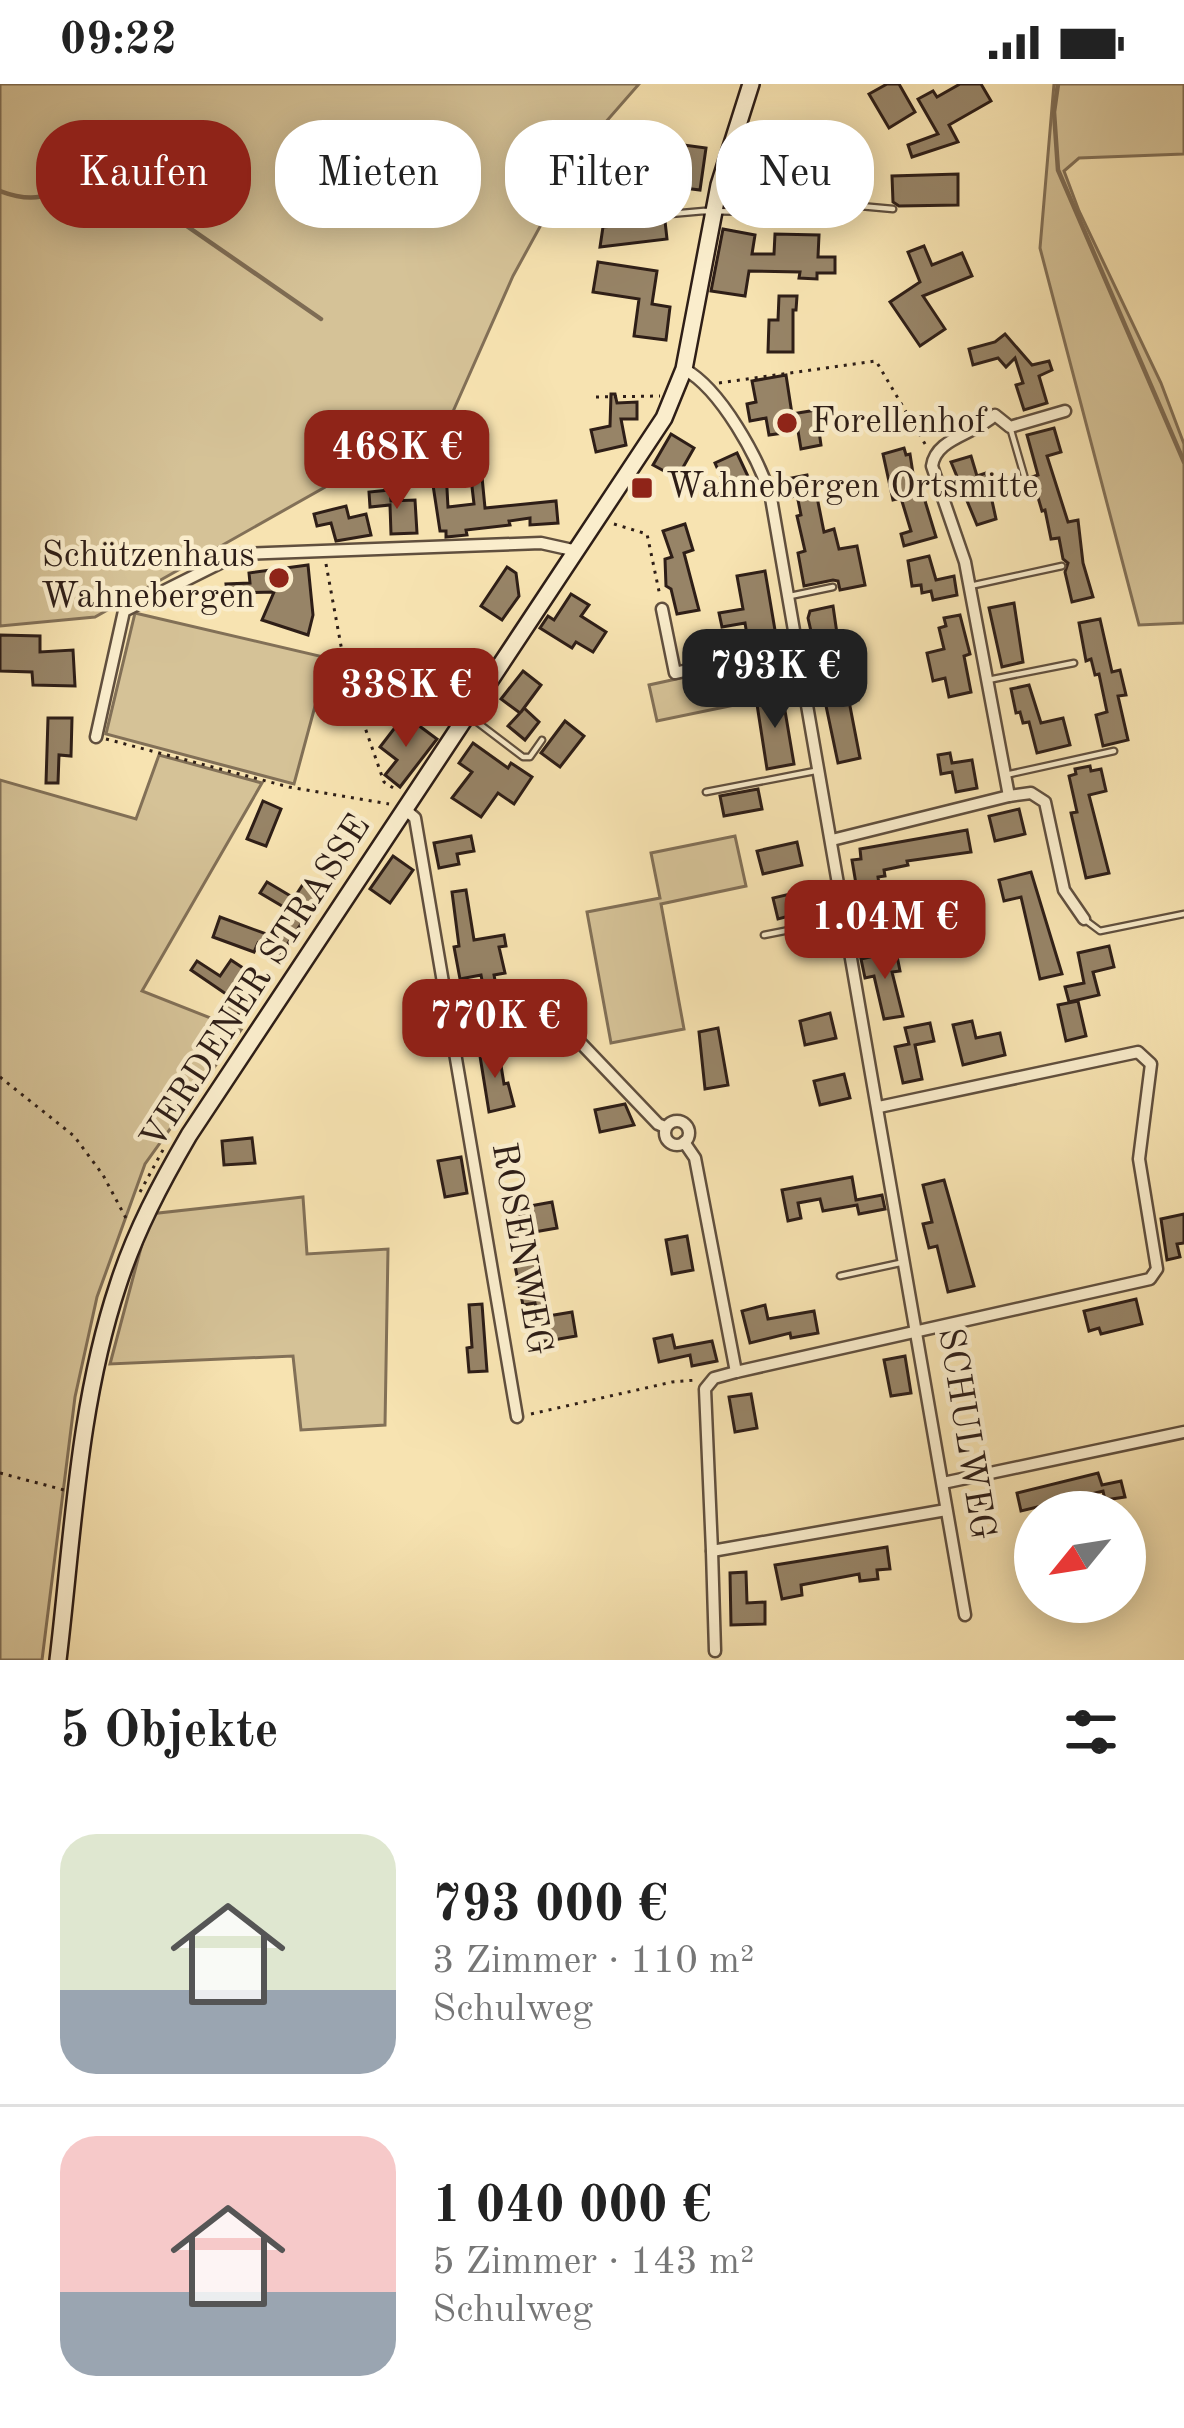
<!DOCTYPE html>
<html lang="de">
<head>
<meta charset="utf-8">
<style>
	:root { --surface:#fff; --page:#f2f2f2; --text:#222; --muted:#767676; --line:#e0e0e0; --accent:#8f2418 }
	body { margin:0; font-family:"Old Standard TT",serif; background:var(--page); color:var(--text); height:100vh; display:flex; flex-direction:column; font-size:45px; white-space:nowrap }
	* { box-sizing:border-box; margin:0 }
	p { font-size:39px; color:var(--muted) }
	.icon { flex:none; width:66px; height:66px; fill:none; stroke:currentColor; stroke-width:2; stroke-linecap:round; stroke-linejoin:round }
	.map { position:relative; height:1576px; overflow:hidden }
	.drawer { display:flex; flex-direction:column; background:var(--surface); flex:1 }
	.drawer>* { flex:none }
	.banner { position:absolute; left:36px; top:36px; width:1113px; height:108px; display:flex; gap:24px }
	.needle { width:78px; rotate:240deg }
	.controls { position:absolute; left:1014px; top:1407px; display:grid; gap:24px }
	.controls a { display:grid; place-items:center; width:132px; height:132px; border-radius:50%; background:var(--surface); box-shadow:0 6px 30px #0003; font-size:60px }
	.price { position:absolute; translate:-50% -102px; padding:0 27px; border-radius:24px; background:var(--accent); color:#fff; font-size:39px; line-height:78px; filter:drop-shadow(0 3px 6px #0008) }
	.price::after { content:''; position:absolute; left:50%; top:72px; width:36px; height:27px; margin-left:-18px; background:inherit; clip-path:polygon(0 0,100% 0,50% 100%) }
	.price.active { background:#222; color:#fff }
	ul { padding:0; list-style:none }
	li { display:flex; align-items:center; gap:36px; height:300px; padding:0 60px }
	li+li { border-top:3px solid var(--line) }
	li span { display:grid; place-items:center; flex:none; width:336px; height:240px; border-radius:36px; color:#555 }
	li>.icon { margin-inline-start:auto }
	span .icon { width:144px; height:144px; fill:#fffc; stroke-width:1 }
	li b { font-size:51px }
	h2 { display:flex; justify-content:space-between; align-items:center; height:144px; padding:0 60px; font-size:51px }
	.chip { padding:0 42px; border-radius:48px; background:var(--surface); box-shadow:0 6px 30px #0003; font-size:42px; line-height:108px }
	.chip.active { background:var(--accent); color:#fff }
	.status { display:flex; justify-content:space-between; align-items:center; height:84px; padding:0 60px; background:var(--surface); direction:ltr }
	.status svg { height:33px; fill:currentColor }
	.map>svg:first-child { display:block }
	.green { fill:#d5c297; stroke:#827057; stroke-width:3 }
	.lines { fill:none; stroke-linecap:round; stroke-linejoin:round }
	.stream { stroke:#7e6c54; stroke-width:4.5 }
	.building { fill:#978467; stroke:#2e1e17; stroke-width:3 }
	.lane-casing { stroke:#604f3e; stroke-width:9 }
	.street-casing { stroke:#604f3e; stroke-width:15 }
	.secondary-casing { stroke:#2e1e17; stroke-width:20 }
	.path { stroke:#2e1e17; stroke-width:3; stroke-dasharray:3 6; stroke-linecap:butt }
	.lane { stroke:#faedcc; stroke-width:4.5 }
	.street { stroke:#faedcc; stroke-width:10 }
	.secondary { stroke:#faedcc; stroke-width:15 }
	.poi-dot { fill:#8f2418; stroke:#faedcc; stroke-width:4.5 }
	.labels { text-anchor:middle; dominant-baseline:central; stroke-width:9; stroke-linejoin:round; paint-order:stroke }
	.poi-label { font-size:36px; fill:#2e1e17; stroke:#faedcc; text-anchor:start }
	.street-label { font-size:36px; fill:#2e1e17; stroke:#faedcc }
</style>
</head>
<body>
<div class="status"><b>09:22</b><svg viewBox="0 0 49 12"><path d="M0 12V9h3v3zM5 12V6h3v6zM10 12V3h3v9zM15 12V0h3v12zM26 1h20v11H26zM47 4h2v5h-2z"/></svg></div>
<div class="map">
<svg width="1184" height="1576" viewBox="0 0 1184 1576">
	<rect width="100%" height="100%" fill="#f7e3b1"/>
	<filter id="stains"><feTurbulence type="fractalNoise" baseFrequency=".00167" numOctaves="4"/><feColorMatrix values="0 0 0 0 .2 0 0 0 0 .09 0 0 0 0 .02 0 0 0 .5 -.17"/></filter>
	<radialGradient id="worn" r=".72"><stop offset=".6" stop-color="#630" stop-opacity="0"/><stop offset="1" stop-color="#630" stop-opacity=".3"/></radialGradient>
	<!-- green -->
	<g class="green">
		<polygon points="0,0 639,0 583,64 513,192 451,332 95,533 0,542"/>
		<polygon points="1054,0 1184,0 1184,70 1079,74 1064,87 1079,127 1161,299 1184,360 1184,539 1139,541 1040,164"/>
		<polygon points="135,529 328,574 294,700 106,650"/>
		<polygon points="731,583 739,620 657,637 649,601"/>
		<polygon points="159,671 262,699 142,907 241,946 145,1080 97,1213 75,1313 42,1576 0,1576 0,696 136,735"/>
		<polygon points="735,752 746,802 661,820 684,945 611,959 587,828 660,814 651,769"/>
		<polygon points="303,1113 307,1170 388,1165 385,1341 301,1346 293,1272 110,1280 150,1130"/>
	</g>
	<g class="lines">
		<!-- stream -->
		<g class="stream">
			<polyline points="1058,0 1054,28 1058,86 1184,378"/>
			<path d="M 0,107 C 45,124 60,107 90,75 L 321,235"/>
		</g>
	</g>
	<!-- building -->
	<g class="building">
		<polygon points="887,0 899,0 915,28 889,44 869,10"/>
		<polygon points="960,0 981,0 991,17 949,41 958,58 912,73 908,61 938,50 918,15 933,7 937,13"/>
		<polygon points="625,53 706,64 700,106 620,96"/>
		<polygon points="846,76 847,91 837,92 837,99 803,102 801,79"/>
		<polygon points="753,85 765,88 761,120 732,112 739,86 751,90"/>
		<polygon points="579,88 599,101 575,136 556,124"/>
		<polygon points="958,90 958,121 899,122 893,118 892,92"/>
		<polygon points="665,137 667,155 600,163 603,143"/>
		<polygon points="723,145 755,151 752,170 774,170 775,150 819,151 818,173 835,173 835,189 817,189 817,195 799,194 800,188 749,187 745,212 711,207"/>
		<polygon points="924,162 932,181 962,169 972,192 923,212 945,245 920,262 890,218 920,198 908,168"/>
		<polygon points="598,178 657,187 652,220 670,223 666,256 634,252 639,215 593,208"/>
		<polygon points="779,212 797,212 796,226 793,226 793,268 768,268 769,236 778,236"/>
		<polygon points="1005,250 1032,281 1049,277 1052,286 1039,292 1047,319 1024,326 1016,301 1023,299 1015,274 1006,283 998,274 973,281 969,265 995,258"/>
		<polygon points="786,291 792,330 816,326 821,361 801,365 798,347 769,351 766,334 750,337 747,320 756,318 752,297"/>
		<polygon points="611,310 615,310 617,319 637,318 637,335 621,335 626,361 596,368 591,346 610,342"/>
		<polygon points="1054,344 1061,368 1047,372 1068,438 1078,436 1083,479 1093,513 1072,518 1065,488 1068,479 1063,475 1059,454 1051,455 1045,426 1042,427 1032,393 1038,391 1027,351"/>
		<polygon points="671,350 694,364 677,394 653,381"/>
		<polygon points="904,364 906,371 910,370 916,409 922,407 936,453 904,462 901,450 911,447 901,414 893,416 883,370"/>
		<polygon points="737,369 753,403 730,413 715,379"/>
		<polygon points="971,372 977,392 986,389 996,435 977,441 951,378"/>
		<polygon points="446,387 448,423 474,420 471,394 482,393 485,424 556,417 558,439 530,441 530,434 509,437 510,441 466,446 467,451 446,453 446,447 440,447 431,388"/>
		<polygon points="807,391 811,409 816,408 824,448 834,445 839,465 857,462 865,501 840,506 838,497 833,496 804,502 798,469 805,467 797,432 801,431 797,411 791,413 787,395"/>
		<polygon points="390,406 391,417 415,416 417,449 391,450 390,421 370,423 369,408"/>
		<polygon points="346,422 349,434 366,430 371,451 336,457 331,439 317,442 314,430"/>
		<polygon points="685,440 693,466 684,469 699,526 677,530 671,505 666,502 665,475 672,473 663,447"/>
		<polygon points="929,472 936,496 954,492 957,511 933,516 931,507 922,509 921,501 912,502 908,477"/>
		<polygon points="308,481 313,531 308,551 262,536 274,508 227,509 226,500 250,499 249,489"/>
		<polygon points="507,483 516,489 519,512 502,536 481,522"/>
		<polygon points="765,487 776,552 748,557 745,539 722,543 719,529 743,525 737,492"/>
		<polygon points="571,510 589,521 581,532 606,548 593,568 576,558 572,564 540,544 548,532 554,536"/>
		<polygon points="1014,519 1023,578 1002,583 989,524"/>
		<polygon points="833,522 842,584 852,582 858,616 849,617 860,674 838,679 825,617 832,616 828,590 821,591 808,534 810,527"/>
		<polygon points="960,531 970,570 964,572 971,608 949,613 945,594 933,597 927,569 944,565 939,544 946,542 944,534"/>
		<polygon points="1100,535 1112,588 1120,586 1126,611 1118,612 1128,656 1103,662 1096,631 1107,628 1099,590 1095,591 1091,575 1086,577 1079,539"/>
		<polygon points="0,551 40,552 40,568 73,566 75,602 33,601 32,588 0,587"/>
		<polygon points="523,587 541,601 521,628 524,624 539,638 525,656 508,642 520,629 501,615"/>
		<polygon points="1029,601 1041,639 1063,634 1070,661 1037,669 1029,638 1023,639 1020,628 1016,629 1011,605"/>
		<polygon points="782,609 794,680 767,685 756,614"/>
		<polygon points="48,634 72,634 71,672 59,671 58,699 46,699"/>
		<polygon points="400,637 414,647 418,641 437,655 400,703 385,691 397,676 380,663"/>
		<polygon points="565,637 584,652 560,683 541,669"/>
		<polygon points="473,659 508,684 511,679 532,693 514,720 498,709 481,733 452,714 472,688 459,679"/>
		<polygon points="950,669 952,679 972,676 977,704 956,708 952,688 941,690 938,671"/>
		<polygon points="1090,682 1091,687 1101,685 1106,707 1089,711 1109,789 1086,794 1071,729 1077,728 1069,692 1076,690 1075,685"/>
		<polygon points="758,705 762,725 724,732 720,712"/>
		<polygon points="263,717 281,725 266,762 247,755"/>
		<polygon points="1019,725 1025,750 995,757 989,732"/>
		<polygon points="967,746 971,768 907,777 908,781 884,786 885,792 878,793 880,808 858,812 852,776 861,775 860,765"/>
		<polygon points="471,752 474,767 457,770 459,780 439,784 434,759"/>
		<polygon points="797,758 802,781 763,790 757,767"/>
		<polygon points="393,772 413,786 390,819 370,805"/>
		<polygon points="1031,788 1062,890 1040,895 1021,813 1004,817 999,796"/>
		<polygon points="307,794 324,806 278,874 258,859 254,868 213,853 220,833 269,851 287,825 260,809 267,798 294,814"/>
		<polygon points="466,806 474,856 504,851 506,862 499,863 505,889 494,891 503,938 482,942 477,914 485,912 481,891 460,895 454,863 459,862 452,808"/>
		<polygon points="807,806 812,826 778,835 773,814"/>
		<polygon points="937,836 941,859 902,868 897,844"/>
		<polygon points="1109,862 1114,883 1093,888 1099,911 1069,918 1065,903 1084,899 1078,869"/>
		<polygon points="896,867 900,887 892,888 903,932 884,935 874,892 865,894 861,875"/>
		<polygon points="231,876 246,886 235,902 251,913 236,933 221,921 229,912 191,886 197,877 220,892"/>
		<polygon points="1078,917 1086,952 1066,957 1058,921"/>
		<polygon points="830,929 836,954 805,961 800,937"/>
		<polygon points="972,937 976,954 1000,949 1005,971 963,981 953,941"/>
		<polygon points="930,939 934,957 915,961 922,995 903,999 895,963 909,960 905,944"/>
		<polygon points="718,944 728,1001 705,1005 699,948"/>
		<polygon points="498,963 504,1000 508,999 514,1022 489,1028 479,966"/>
		<polygon points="844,990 850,1014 820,1021 814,997"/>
		<polygon points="625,1020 634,1041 600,1048 595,1026"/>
		<polygon points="252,1054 255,1079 224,1081 222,1057"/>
		<polygon points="461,1073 467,1109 445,1113 438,1077"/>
		<polygon points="852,1093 856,1116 882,1111 885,1125 859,1130 857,1121 823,1127 820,1115 798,1119 801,1134 788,1137 782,1106"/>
		<polygon points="944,1096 974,1202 948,1208 937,1162 929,1164 923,1140 932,1138 923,1101"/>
		<polygon points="552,1118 557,1144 523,1150 519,1124"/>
		<polygon points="1184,1130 1184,1159 1177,1160 1180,1173 1167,1176 1161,1135"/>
		<polygon points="687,1152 693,1186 672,1190 666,1156"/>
		<polygon points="537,1173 548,1232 572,1228 576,1252 542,1258 535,1219 523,1221 514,1177"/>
		<polygon points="1136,1215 1142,1240 1101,1250 1099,1244 1089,1247 1084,1227"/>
		<polygon points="482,1220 487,1287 469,1288 467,1264 472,1263 469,1221"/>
		<polygon points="765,1221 768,1235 814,1227 818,1249 791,1254 790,1249 750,1259 742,1227"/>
		<polygon points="672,1251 675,1264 712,1257 717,1277 692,1282 690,1271 659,1278 654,1255"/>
		<polygon points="905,1272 911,1309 891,1312 884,1276"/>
		<polygon points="751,1310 757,1344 735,1348 729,1313"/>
		<polygon points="1098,1389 1102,1401 1121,1397 1125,1413 1105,1416 1103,1407 1021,1427 1017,1409"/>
		<polygon points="887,1463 890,1485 877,1486 878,1495 860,1497 859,1490 801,1501 802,1511 782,1515 775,1481"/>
		<polygon points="746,1488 747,1519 765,1518 765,1540 731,1541 730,1489"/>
	</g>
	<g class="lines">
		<defs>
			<g id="lane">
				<polyline points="603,136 704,127 813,129 849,121 893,125"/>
				<polyline points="1010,343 1030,412"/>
				<polyline points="970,502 1062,482"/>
				<polyline points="790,512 833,503"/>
				<polyline points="988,596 1074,579"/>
				<polyline points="473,635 523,673 530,673 542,656"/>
				<polyline points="1010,690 1114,667"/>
				<polyline points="706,708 815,687"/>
				<polyline points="1084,835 1100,847 1184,830"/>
				<polyline points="764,851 840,836"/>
				<polyline points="840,1192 900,1179"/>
			</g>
			<g id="street">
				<path d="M 684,285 C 721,305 759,375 771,414 L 965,1531"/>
				<polyline points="662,525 675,589 799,561"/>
				<polyline points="96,653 124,527 238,470 541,459 577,467"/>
				<path d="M 1009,712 L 965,478 L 932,382 C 936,354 972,352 995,331 L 1010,343 L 1065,327"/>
				<polyline points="407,727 415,734 517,1333"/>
				<polyline points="832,756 1009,712 1031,709 1045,718 1064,806 1084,835"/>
				<path d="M 455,961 C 492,955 538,939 575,953 L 658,1040 L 665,1043"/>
				<polyline points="879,1023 1138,968 1151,980 1139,1075 1157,1185 1150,1195 736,1288 714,1294 705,1305 712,1467 946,1426"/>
				<circle cx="677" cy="1049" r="12"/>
				<polyline points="684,1058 695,1074 736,1288"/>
				<polyline points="943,1399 1184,1348"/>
				<polyline points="712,1467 715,1567"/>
			</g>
			<path id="secondary" d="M 58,1576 C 73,1451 78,1321 118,1201 C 135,1148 161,1099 189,1051 L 664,334 L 684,285 L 719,101 L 751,0"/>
		</defs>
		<!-- lane casing -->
		<use href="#lane" class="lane-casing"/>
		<!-- street casing -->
		<use href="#street" class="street-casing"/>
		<!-- secondary casing -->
		<use href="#secondary" class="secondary-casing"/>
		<!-- path -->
		<g class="path">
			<polyline points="719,299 876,277 928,365"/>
			<polyline points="596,313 660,312"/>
			<polyline points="614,440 647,450 660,512"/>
			<polyline points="326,480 346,589 384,698 398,707"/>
			<polyline points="106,655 289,703 389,720"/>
			<polyline points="0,993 74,1052 103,1091 128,1138"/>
			<polyline points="140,1108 164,1064"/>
			<polyline points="531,1330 672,1298 697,1296"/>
			<polyline points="0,1389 64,1406"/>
		</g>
		<!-- lane -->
		<use href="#lane" class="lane"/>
		<!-- street -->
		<use href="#street" class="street"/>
		<!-- secondary -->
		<use href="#secondary" class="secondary"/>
	</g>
	<!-- markers -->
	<g class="poi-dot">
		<circle cx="787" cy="339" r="12"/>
		<rect x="630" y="392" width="24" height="24" rx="6"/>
		<circle cx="279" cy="494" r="12"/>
	</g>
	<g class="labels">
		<!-- poi labels -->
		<g class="poi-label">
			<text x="811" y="339">Forellenhof</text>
			<text x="666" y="404">Wahnebergen Ortsmitte</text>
			<text x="255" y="473" text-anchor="end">Schützenhaus<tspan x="255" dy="41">Wahnebergen</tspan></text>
		</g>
		<!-- street labels -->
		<g class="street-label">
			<text transform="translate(257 899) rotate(-57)">VERDENER STRASSE</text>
			<text transform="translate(520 1165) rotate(80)">ROSENWEG</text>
			<text transform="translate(965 1350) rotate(81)">SCHULWEG</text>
		</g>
	</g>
	<rect width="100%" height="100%" filter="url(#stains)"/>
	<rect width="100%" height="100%" fill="url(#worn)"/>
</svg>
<div class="controls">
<a><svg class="needle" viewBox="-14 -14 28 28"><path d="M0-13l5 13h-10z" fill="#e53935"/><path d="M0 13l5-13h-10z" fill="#767676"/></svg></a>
</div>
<b class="price" style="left:397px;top:428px">468K €</b>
<b class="price active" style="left:775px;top:647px">793K €</b>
<b class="price" style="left:406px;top:666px">338K €</b>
<b class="price" style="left:885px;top:898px">1.04M €</b>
<b class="price" style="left:495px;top:997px">770K €</b>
<div class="banner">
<a class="chip active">Kaufen</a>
<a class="chip">Mieten</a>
<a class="chip">Filter</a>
<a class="chip">Neu</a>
</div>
</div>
<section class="drawer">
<h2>5 Objekte<svg class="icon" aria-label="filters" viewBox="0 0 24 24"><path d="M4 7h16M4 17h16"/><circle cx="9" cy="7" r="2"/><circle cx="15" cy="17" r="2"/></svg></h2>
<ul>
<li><span style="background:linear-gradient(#dfe7d0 65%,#9aa5b1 0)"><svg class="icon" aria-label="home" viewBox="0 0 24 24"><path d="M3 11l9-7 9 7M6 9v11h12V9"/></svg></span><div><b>793 000 €</b><p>3 Zimmer · 110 m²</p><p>Schulweg</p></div></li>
<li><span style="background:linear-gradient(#f6c9c9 65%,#9aa5b1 0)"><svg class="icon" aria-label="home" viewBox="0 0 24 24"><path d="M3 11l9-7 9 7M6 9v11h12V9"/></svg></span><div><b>1 040 000 €</b><p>5 Zimmer · 143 m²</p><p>Schulweg</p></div></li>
</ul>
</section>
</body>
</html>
